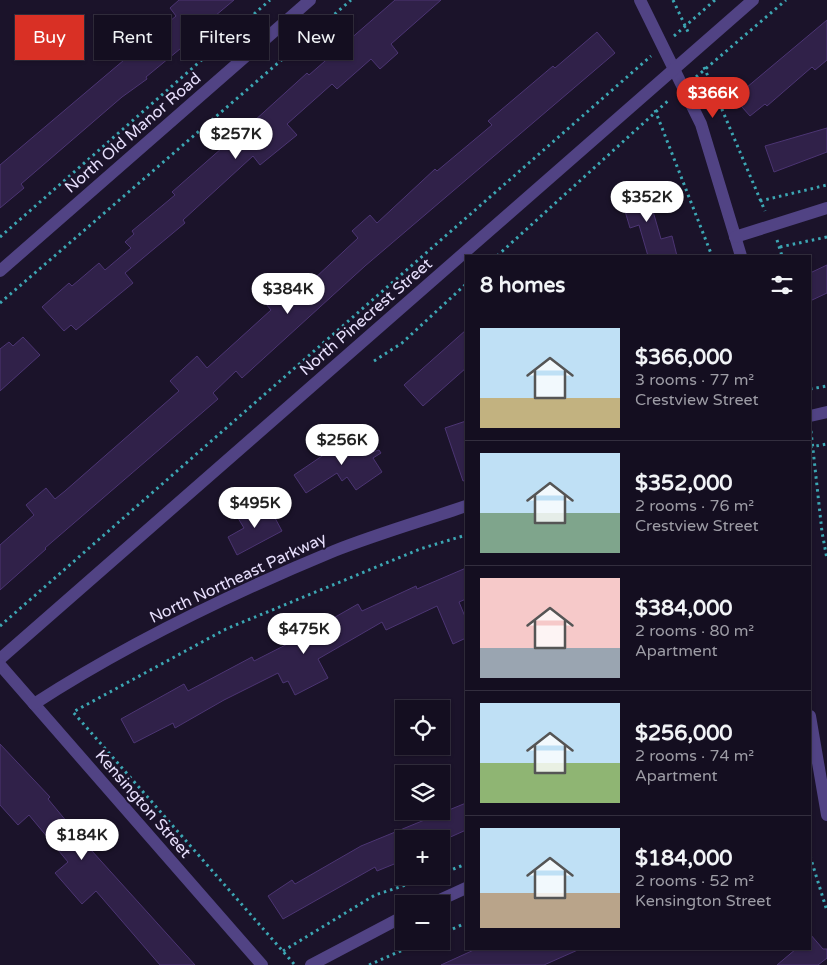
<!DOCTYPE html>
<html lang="en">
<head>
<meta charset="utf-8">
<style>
	:root { --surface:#140e20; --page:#1d1729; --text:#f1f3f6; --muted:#9d9ca5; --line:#332e3e; --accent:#d93025 }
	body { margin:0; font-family:"Varela Round",sans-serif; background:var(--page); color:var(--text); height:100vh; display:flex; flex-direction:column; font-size:19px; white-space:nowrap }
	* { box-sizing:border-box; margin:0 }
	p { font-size:16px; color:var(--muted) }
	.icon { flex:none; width:28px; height:28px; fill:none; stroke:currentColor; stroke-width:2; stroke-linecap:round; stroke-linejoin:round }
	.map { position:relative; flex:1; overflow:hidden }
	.details { position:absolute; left:465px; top:255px; width:346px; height:695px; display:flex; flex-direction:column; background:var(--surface); border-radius:0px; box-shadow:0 1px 4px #0004,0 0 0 1px var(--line) }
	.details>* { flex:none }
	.banner { position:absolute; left:15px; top:15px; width:375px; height:45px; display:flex; gap:10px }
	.controls { position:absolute; left:395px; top:700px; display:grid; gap:10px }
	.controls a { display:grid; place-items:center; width:55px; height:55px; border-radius:0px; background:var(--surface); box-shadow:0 1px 4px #0004,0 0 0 1px var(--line); font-size:25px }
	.price { position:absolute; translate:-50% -42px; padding:0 11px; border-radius:18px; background:#fff; color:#222; font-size:16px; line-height:32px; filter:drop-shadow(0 1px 2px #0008) }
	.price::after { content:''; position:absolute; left:50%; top:30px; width:15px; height:11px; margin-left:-8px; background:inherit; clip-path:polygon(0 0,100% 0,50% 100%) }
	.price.selected { background:var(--accent); color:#fff }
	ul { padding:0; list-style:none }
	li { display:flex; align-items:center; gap:15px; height:125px; padding:0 15px }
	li+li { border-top:1px solid var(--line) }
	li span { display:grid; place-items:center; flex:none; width:140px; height:100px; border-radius:0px; color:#555 }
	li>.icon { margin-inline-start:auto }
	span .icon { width:60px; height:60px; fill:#fffc; stroke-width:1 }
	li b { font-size:21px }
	h2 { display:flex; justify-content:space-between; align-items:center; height:60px; padding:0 15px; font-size:21px }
	.chip { padding:0 18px; border-radius:0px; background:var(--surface); box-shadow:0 1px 4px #0004,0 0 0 1px var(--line); font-size:18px; line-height:45px }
	.chip.selected { background:var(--accent); color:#fff }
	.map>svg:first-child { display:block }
	.building { fill:#302149; stroke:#4c3573 }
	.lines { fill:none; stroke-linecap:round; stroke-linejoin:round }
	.path { stroke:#3ca6b3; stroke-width:3; stroke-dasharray:2.5 4; stroke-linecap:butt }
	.minor { stroke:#514384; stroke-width:12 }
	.labels { text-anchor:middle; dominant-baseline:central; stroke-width:4; stroke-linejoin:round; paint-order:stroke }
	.street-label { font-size:16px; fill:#e7dffc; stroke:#1b132a }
</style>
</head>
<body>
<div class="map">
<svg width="827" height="965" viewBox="0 0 827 965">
	<rect width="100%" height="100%" fill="#1b132a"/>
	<!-- building -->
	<g class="building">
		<polygon points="179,0 234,0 184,42 186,44 146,77 147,79 122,97 21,184 24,188 0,208 0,165 176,16 170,8"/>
		<polygon points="395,0 441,0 391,44 398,53 380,69 371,59 337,89 332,84 287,124 297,135 260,165 253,156 183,220 185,223 125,273 133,283 76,330 71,325 64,331 42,307 69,283 72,286 99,263 105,270 131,248 125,242 134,234 132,231 175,195 172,192 230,141 228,139 252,120 253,122 307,73 309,75"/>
		<polygon points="827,20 827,60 815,70 812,67 767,106 765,104 750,116 734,98"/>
		<polygon points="597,32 615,53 365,266 242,378 236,371 213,393 218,399 45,548 46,549 0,590 0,545 34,515 26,505 46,488 55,499 65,491 179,391 170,381 197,356 207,368 271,310 266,304 277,293 283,300 296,288 300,292 358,238 352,231 370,215 377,223 435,169 437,171 492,125 488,121 553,66 555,68"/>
		<polygon points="827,128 827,152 774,172 765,146"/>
		<polygon points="646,187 661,239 672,236 677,256 648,256 639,225 630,228 620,194"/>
		<polygon points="827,265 827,293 810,301 810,273"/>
		<polygon points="466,330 466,368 423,406 404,385"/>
		<polygon points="23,337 40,355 0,391 0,349 9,342 13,346"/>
		<polygon points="466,421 466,480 463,481 445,428"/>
		<polygon points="356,433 369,453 379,450 381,453 373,458 382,472 356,490 347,477 342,481 337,473 306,493 294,475"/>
		<polygon points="267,503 282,531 237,555 228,537 244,528 238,518"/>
		<polygon points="466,568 466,599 459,602 466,619 466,638 453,644 437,606 386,630 382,622 318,659 328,678 295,695 288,681 283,683 278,673 224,700 175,728 173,723 134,743 121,719 184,684 188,691 252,657 254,661 331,622 330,620 358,604 362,611 416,586 417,589"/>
		<polygon points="0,744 50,797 48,799 82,840 195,965 160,965 96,891 82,904 55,873 68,862 29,815 18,825 0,805"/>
		<polygon points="466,803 466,830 446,839 395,839 404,860 377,871 375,867 283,919 268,896 292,880 295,884 361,846"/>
		<polygon points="810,934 823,949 827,949 827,958 818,965 777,965 796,949 810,949"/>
		<polygon points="476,949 580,949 544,965 441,965"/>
	</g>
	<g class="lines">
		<!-- path -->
		<g class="path">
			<polyline points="673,0 689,34"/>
			<polyline points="674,36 715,0"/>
			<polyline points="704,67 765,211"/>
			<polyline points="696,77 786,0"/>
			<polyline points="655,110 712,256"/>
			<polyline points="760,201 827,185"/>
			<polyline points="0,237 270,0"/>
			<polyline points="777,240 782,256"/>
			<polyline points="780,247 827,237"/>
			<polyline points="497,256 670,99"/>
			<polyline points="0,303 351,0"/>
			<polyline points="374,361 402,343 466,284"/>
			<polyline points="810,389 827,386"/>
			<polyline points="811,431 822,532 827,559"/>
			<polyline points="810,447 827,444"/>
			<polyline points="0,626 651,56"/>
			<polyline points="810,856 827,911"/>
			<polyline points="441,874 466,864"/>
			<polyline points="441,934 466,923"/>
			<polyline points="283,951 375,895 434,876"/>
			<polyline points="294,964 73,712 226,629 420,549 466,535"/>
			<polyline points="369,965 423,941"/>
		</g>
		<!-- minor -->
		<g class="minor">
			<polyline points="640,0 701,124 741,256"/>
			<polyline points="735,237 827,208"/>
			<polyline points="0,271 310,0"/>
			<polyline points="810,416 827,412"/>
			<polyline points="0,659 753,0"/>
			<polyline points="0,665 262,965"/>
			<path d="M 34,704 C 128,643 230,594 334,551 C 377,534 422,521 466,506"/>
			<polyline points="810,716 827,815"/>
			<polyline points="431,904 466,888"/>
			<polyline points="311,965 404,916"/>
		</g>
	</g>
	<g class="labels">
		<!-- street labels -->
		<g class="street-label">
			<text transform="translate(133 133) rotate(-41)">North Old Manor Road</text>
			<text transform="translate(366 317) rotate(-41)">North Pinecrest Street</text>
			<text transform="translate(238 578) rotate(-25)">North Northeast Parkway</text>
			<text transform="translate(143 804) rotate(49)">Kensington Street</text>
		</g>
	</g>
</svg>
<div class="controls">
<a><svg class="icon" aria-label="locate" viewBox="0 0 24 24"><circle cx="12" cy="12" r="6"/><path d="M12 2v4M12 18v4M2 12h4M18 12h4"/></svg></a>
<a><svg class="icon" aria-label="layers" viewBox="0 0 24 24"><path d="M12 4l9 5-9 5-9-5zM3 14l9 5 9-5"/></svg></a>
<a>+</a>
<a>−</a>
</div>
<b class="price selected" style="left:713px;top:119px">$366K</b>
<b class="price" style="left:236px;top:160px">$257K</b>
<b class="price" style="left:647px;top:223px">$352K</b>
<b class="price" style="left:288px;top:315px">$384K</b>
<b class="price" style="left:342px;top:466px">$256K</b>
<b class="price" style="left:255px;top:529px">$495K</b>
<b class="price" style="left:304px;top:655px">$475K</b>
<b class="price" style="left:82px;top:861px">$184K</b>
<div class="banner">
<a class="chip selected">Buy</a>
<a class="chip">Rent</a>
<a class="chip">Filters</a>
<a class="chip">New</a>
</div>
<section class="details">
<h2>8 homes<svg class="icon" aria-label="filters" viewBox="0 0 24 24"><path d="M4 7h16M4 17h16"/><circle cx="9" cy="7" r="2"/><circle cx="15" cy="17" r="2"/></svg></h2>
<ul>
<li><span style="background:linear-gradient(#bfe0f5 70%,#c2b280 0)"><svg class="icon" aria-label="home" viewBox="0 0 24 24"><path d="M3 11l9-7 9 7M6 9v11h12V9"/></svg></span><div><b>$366,000</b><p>3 rooms · 77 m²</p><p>Crestview Street</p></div></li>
<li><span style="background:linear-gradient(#bfe0f5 60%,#7fa58c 0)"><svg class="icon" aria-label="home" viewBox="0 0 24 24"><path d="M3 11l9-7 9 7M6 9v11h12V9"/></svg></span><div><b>$352,000</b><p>2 rooms · 76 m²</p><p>Crestview Street</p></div></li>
<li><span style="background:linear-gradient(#f6c9c9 70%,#9aa5b1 0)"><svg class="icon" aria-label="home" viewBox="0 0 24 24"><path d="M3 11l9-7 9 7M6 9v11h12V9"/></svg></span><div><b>$384,000</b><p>2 rooms · 80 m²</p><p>Apartment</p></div></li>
<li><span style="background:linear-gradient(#bfe0f5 60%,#8fb573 0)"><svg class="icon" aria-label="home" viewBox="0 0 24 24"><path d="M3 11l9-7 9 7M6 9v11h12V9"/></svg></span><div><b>$256,000</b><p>2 rooms · 74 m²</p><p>Apartment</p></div></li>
<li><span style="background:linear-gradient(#bfe0f5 65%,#b9a48a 0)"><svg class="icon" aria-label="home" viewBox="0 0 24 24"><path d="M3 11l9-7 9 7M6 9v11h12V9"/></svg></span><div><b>$184,000</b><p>2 rooms · 52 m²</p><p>Kensington Street</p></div></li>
</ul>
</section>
</div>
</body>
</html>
